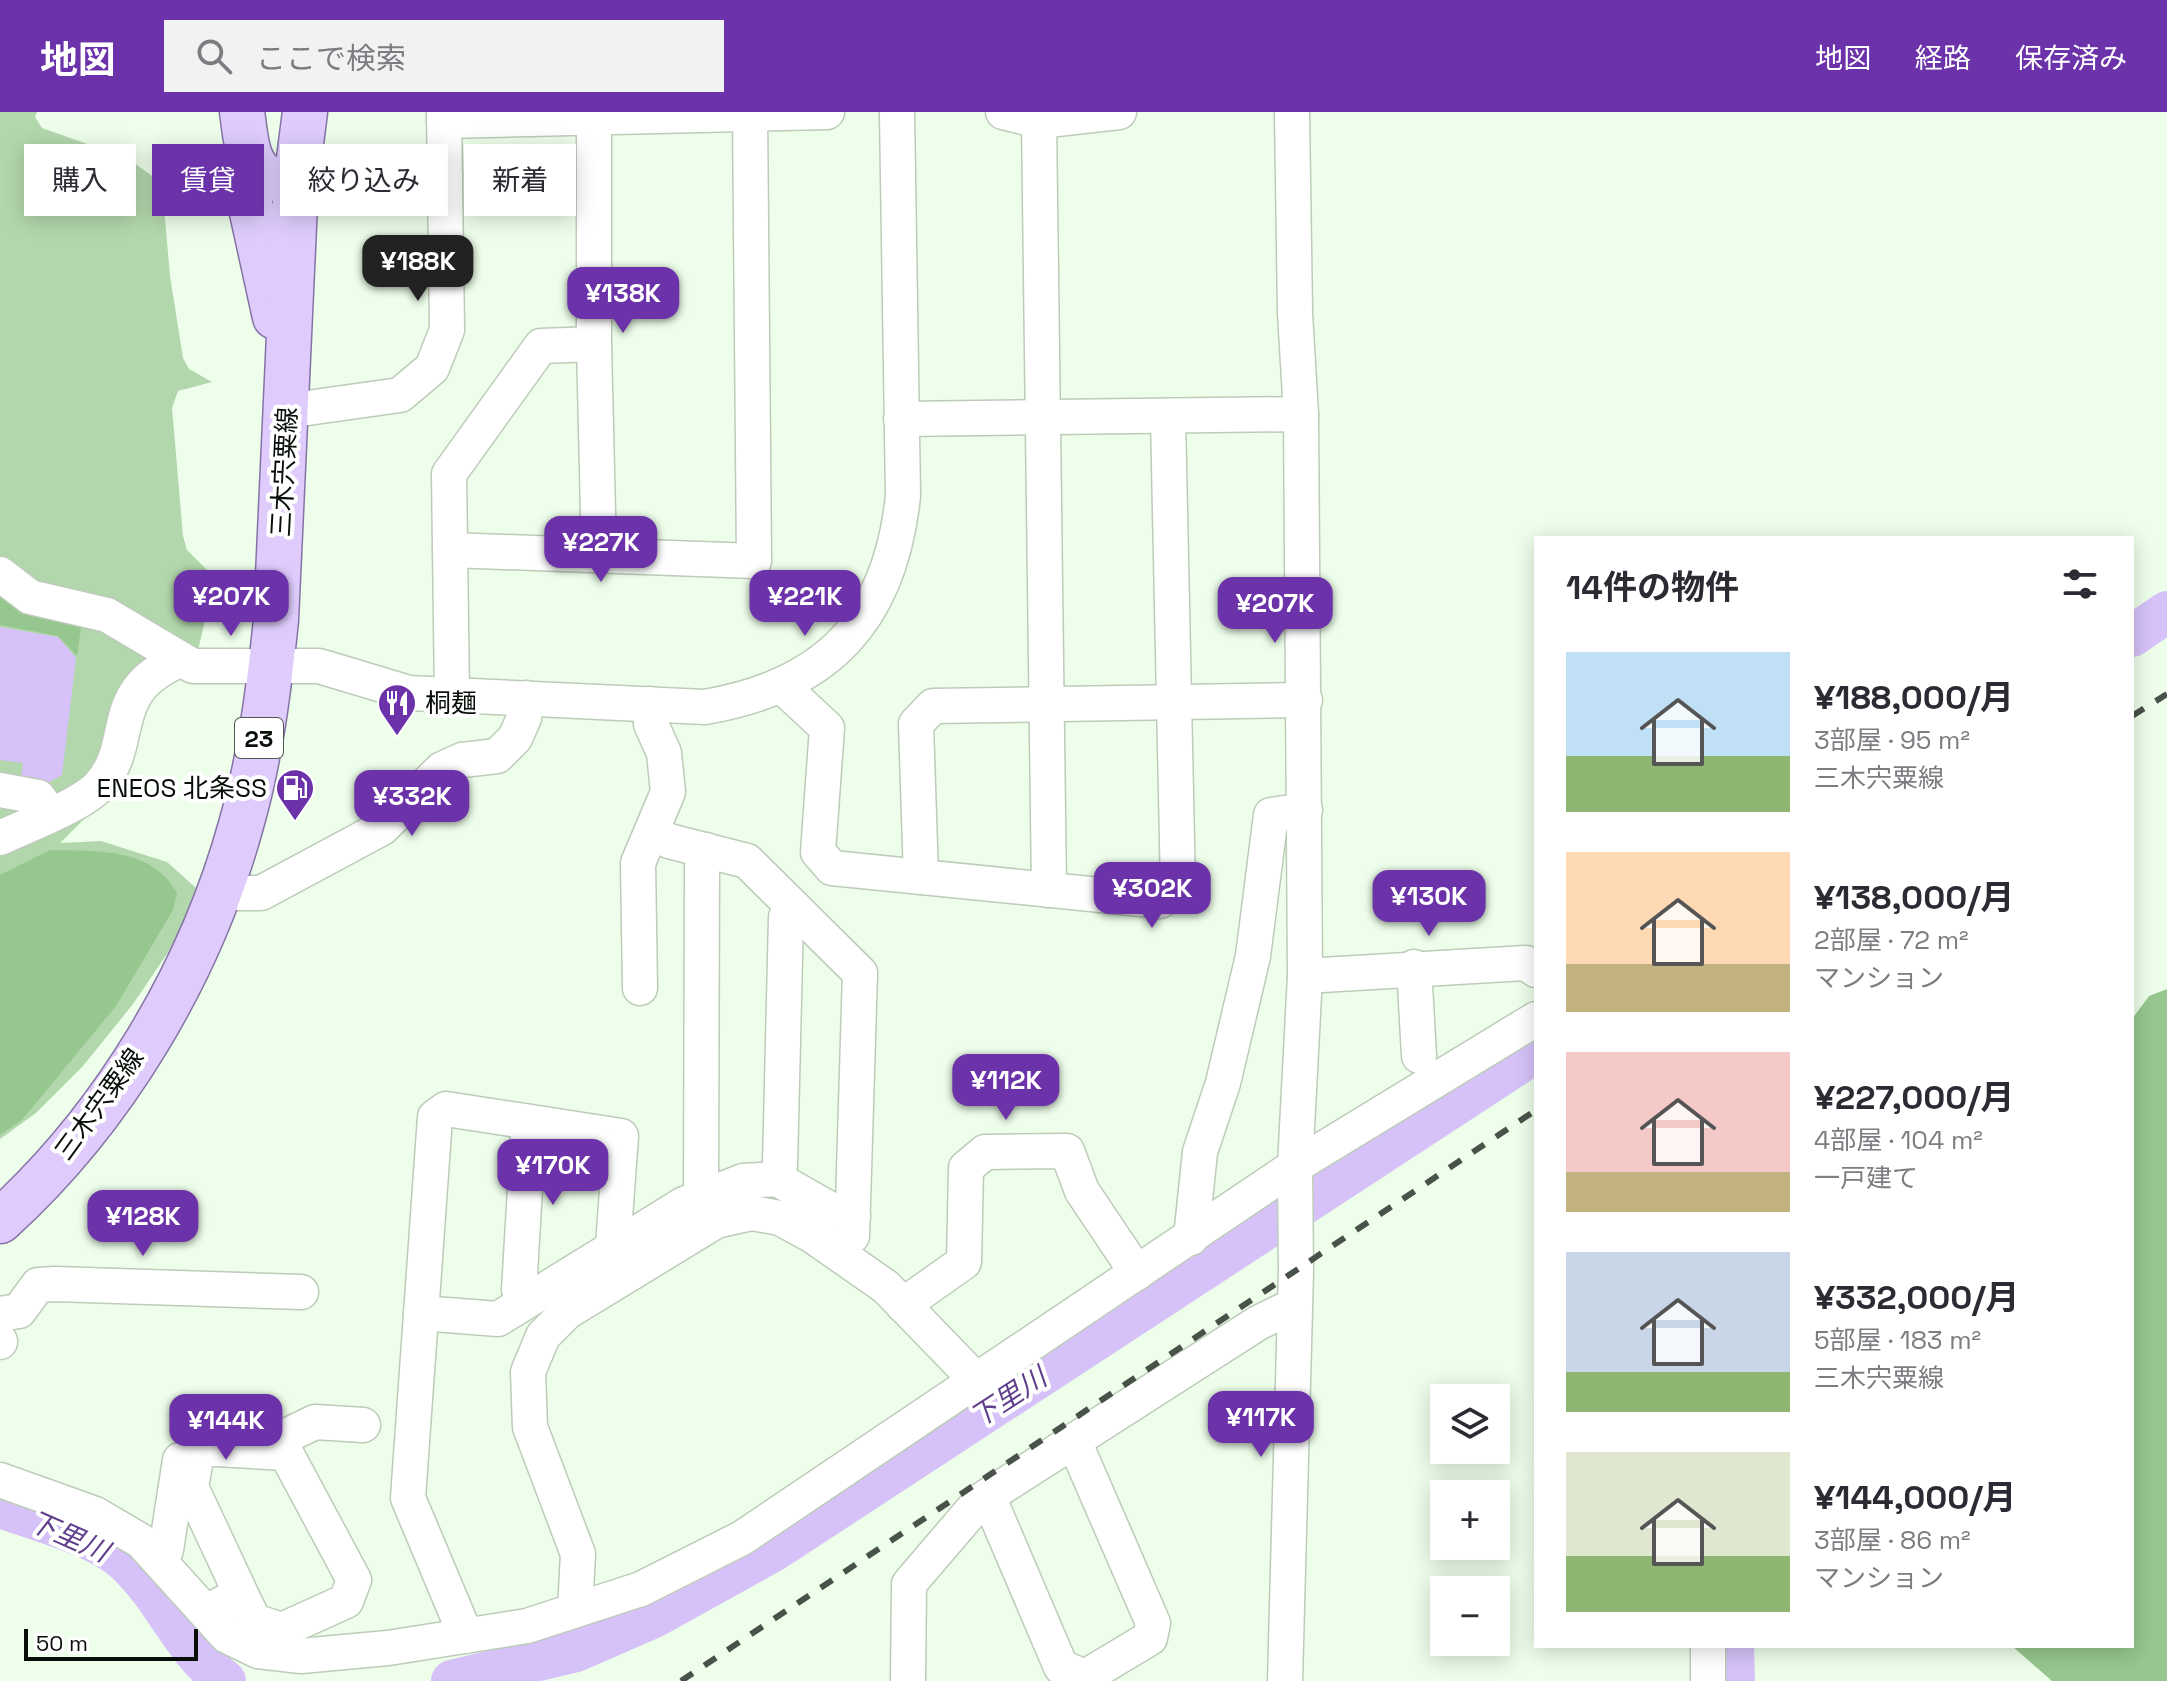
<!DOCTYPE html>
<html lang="ja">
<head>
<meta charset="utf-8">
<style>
	:root { --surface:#fff; --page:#f2f2f3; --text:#2b2b33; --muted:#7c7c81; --accent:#6b32a9 }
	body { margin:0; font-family:"Space Grotesk","Noto Sans JP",sans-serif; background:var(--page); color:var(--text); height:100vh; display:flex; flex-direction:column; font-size:30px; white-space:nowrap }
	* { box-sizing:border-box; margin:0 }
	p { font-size:26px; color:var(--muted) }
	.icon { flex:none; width:44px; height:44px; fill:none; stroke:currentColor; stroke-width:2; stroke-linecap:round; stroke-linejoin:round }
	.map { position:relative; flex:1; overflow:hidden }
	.drawer { position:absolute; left:1534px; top:424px; width:600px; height:1112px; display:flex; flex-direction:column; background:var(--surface); border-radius:0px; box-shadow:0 4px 20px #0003 }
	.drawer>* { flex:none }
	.top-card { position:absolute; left:24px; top:32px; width:760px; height:72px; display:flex; gap:16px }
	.fabs { position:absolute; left:1430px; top:1272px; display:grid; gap:16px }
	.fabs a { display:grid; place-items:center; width:80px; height:80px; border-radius:0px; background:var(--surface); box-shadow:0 4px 20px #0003; font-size:40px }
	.scale { position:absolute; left:24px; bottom:20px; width:174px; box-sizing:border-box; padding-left:8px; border:4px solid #080e08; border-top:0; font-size:22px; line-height:28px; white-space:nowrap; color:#080e08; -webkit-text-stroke:6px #fff; paint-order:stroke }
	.price { position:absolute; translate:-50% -68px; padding:0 18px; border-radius:16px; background:var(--accent); color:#fff; font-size:26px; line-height:52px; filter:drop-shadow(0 2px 4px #0008) }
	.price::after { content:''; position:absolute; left:50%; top:48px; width:24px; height:18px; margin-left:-12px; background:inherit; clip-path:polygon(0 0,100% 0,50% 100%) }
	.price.active { background:#222; color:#fff }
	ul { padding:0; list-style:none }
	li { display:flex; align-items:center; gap:24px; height:200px; padding:0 32px }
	li span { display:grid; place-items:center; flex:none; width:224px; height:160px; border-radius:0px; color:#555 }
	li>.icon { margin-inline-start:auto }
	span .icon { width:96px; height:96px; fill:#fffc; stroke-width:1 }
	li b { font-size:34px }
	h2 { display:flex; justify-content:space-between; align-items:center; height:96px; padding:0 32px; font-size:34px }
	.tag { padding:0 28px; border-radius:0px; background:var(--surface); box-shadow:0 4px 20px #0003; font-size:28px; line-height:72px }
	.tag.active { background:var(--accent); color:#fff }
	header { display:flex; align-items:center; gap:48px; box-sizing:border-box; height:112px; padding:0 40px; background:var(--accent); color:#fff }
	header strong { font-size:38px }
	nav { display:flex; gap:44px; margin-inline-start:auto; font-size:28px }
	.search { width:560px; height:72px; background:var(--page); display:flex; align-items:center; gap:20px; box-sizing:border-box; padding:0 28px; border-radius:0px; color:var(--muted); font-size:30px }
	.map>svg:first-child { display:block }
	.green { fill:#b3d7ad }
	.forest { fill:#96c78e }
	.water { fill:#d6c2f8 }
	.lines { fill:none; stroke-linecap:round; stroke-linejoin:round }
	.river { stroke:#d6c2f8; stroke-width:42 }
	.minor-casing { stroke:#bcccb9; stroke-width:37 }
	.major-casing { stroke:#8573a6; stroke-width:47 }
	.minor { stroke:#fff; stroke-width:34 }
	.major { stroke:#dfccfd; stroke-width:44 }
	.rail { stroke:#495248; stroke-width:6; stroke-dasharray:14 14; stroke-linecap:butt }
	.labels { text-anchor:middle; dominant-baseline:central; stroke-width:8; stroke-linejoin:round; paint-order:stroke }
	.shield { fill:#fff; stroke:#525652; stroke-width:2 }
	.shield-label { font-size:24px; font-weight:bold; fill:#080e08 }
	.street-label { font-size:26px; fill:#080e08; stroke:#fff }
	.poi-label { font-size:26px; fill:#080e08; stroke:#fff; text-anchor:start }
	.water-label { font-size:28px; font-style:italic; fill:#603f8c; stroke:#fff }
</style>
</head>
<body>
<header>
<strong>地図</strong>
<div class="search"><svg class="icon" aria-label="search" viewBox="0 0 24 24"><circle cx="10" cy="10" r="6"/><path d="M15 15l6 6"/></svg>ここで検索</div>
<nav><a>地図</a><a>経路</a><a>保存済み</a></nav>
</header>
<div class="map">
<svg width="2167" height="1569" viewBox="0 0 2167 1569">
	<rect width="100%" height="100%" fill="#edfeea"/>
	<!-- green -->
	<polygon class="green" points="0,0 37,0 35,5 42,16 127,46 162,71 170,164 183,246 189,257 212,270 178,279 172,296 183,424 187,438 215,466 195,551 166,536 103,688 60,731 101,729 167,750 196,776 175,830 133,892 83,954 36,1001 0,1027"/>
	<!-- forest -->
	<g class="forest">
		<polygon points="0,466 83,502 77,544 58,524 0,513"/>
		<path d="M 50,738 C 96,739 152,735 177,781 L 173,798 L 116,894 L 22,1008 L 0,1023 L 0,763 Z"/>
		<polygon points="2167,877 2167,1569 2052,1569 2012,1534 2132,1534 2132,907 2149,884"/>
	</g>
	<!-- water -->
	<polygon class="water" points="0,515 58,525 76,546 62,663 44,673 21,665 23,651 0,648"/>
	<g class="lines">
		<!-- river -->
		<g class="river">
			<polyline points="2132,524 2167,500"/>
			<path d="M 0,1395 C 39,1409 101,1424 130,1454 C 167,1490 181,1536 225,1569"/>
			<polyline points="1733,1534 1734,1569"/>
			<polyline points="452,1569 576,1539 654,1505 773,1439 1536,940"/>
		</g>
		<defs>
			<g id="minor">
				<polyline points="594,0 594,232 599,443"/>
				<polyline points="1003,0 1039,9 1119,0"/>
				<polyline points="444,9 827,0"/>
				<polyline points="1039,9 1049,778"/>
				<polyline points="296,70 445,65"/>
				<polyline points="286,299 400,283 432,256 447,218 444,0"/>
				<polyline points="901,307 1301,302"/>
				<polyline points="450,438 754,449 750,0"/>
				<path d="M 0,462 L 30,485 L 107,503 L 193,554 L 319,554 L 409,581 L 705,595 C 827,574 890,509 903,384 L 897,0"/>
				<polyline points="783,575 827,616 818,740 832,756 1160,789 1178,776 1168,305"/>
				<polyline points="452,583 449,362 541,234 594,232"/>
				<polyline points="0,678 38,685 50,701"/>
				<polyline points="653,720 669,729 747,749 860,861 852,1124"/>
				<path d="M 0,726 C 26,714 79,694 98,675 C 138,632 104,583 175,550 L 177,545"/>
				<polyline points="921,765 916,612 933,594 1305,588"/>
				<polyline points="219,781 261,781 382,716 442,657 462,648 497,644 515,626 524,606 526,586"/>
				<polyline points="1414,855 1419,944"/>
				<polyline points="1305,864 1526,851 1536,858"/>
				<polyline points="640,876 638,751 668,680 664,641 651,612 650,592"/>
				<polyline points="777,1067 780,1053 786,805 794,796"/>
				<polyline points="701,1085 702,755 706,738"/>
				<polyline points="1191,1126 1200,1040 1223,971 1253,844 1271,703 1305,698"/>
				<polyline points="524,1190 519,1178 529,1010"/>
				<polyline points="903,1193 964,1150 966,1056 985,1040 1067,1039 1082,1079 1137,1161"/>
				<polyline points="421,1201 498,1207 684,1092 743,1069 777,1067 837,1101 853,1104"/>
				<polyline points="0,1202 19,1199 38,1173 55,1172 301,1180"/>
				<polyline points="0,1229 0,1230"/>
				<polyline points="249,1322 286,1324 315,1310 363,1313"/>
				<polyline points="0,1368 95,1402 141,1429 227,1524 258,1539 301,1544 388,1536 527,1514 641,1477 742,1426 1295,1054 1536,907"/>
				<polyline points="988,1384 1061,1555 1085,1565 1150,1526 1153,1511 1074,1329"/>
				<polyline points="158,1447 166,1438 180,1348"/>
				<polyline points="575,1498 578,1442 530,1315 528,1260 543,1224 567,1200 716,1109 752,1101 780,1106 813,1124 886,1175 977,1269"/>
				<polyline points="206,1500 241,1482 254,1509 282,1518 346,1489 354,1468 286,1341 198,1336 191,1375 241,1482"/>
				<polyline points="466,1524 408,1386 435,1005 446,997 621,1024 613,1133"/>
				<polyline points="908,1569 909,1472 980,1389 1258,1211 1295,1193"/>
				<polyline points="1285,1569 1296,1159 1295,1054 1305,864 1301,302 1295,201 1292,0"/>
				<polyline points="1708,1569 1708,1534"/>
			</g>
			<g id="major">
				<path d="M 242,0 C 246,24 245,55 270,67"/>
				<polyline points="250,46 248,82 275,205"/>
				<path d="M 0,1109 C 114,1006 200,861 241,713 C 260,647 269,576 276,508 L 296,70 L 305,0"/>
			</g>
		</defs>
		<!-- minor casing -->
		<use href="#minor" class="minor-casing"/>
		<!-- major casing -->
		<use href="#major" class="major-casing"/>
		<!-- minor -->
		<use href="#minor" class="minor"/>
		<!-- major -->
		<use href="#major" class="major"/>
		<!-- rail -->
		<g class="rail">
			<polyline points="2132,604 2167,582"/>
			<polyline points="681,1569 1536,998"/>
		</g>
	</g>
	<!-- icons -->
	<defs>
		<symbol id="restaurant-pin" viewBox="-11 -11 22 30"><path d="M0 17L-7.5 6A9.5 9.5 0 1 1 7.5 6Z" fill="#6b32a9" stroke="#fff"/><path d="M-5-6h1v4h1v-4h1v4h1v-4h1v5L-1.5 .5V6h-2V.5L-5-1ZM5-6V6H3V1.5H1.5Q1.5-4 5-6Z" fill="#fff"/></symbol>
		<symbol id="fuel-pin" viewBox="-11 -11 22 30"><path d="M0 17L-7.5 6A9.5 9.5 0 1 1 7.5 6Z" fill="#6b32a9" stroke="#fff"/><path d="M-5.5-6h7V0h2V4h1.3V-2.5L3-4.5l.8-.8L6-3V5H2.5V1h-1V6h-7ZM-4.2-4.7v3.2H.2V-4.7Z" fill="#fff"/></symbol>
	</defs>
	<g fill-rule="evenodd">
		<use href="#restaurant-pin" x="375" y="569" width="44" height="60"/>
		<use href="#fuel-pin" x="273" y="654" width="44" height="60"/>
	</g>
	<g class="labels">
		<!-- shield labels -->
		<rect class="shield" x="235" y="606" width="48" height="40" rx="6"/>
		<g class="shield-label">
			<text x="259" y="626">23</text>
		</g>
		<!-- street labels -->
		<g class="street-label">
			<text transform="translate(284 360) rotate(-87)">三木宍粟線</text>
			<text transform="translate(99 992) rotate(-54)">三木宍粟線</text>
		</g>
		<!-- poi labels -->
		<g class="poi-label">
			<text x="425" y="591">桐麺</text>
			<text x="267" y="676" text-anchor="end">ENEOS 北条SS</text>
		</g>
		<!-- water labels -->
		<g class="water-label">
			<text transform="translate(1008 1285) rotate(-33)">下里川</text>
			<text transform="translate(69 1424) rotate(24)">下里川</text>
		</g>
	</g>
</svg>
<div class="fabs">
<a><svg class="icon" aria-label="layers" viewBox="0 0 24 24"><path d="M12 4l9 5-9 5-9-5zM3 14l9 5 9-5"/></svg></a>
<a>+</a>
<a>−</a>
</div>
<div class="scale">50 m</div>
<b class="price active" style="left:418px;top:191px">¥188K</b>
<b class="price" style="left:623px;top:223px">¥138K</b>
<b class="price" style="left:601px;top:472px">¥227K</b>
<b class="price" style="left:231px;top:526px">¥207K</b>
<b class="price" style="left:805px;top:526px">¥221K</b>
<b class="price" style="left:1275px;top:533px">¥207K</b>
<b class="price" style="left:412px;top:726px">¥332K</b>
<b class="price" style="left:1152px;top:818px">¥302K</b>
<b class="price" style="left:1429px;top:826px">¥130K</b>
<b class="price" style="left:1006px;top:1010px">¥112K</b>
<b class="price" style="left:553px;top:1095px">¥170K</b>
<b class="price" style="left:143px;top:1146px">¥128K</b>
<b class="price" style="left:1261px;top:1347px">¥117K</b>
<b class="price" style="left:226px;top:1350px">¥144K</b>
<div class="top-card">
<a class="tag">購入</a>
<a class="tag active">賃貸</a>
<a class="tag">絞り込み</a>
<a class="tag">新着</a>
</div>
<section class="drawer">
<h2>14件の物件<svg class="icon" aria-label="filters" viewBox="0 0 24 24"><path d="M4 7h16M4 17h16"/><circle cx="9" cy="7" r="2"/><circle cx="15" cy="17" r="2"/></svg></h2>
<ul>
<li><span style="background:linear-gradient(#bfe0f5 65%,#8fb573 0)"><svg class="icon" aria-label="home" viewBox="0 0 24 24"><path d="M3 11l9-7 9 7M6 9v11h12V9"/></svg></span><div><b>¥188,000/月</b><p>3部屋 · 95 m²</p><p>三木宍粟線</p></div></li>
<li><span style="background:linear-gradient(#ffd9b3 70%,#c2b280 0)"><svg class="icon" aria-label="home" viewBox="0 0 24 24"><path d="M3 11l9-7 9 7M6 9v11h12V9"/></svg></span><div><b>¥138,000/月</b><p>2部屋 · 72 m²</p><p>マンション</p></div></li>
<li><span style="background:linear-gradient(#f6c9c9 75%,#c2b280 0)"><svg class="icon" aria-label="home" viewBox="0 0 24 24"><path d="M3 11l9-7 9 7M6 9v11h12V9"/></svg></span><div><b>¥227,000/月</b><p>4部屋 · 104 m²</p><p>一戸建て</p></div></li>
<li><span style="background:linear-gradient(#c9d6e8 75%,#8fb573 0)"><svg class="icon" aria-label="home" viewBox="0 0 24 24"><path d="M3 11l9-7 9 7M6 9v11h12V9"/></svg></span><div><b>¥332,000/月</b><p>5部屋 · 183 m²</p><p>三木宍粟線</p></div></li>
<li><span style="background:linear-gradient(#dfe7d0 65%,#8fb573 0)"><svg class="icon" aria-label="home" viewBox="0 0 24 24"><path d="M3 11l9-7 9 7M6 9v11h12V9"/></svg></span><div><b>¥144,000/月</b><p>3部屋 · 86 m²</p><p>マンション</p></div></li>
</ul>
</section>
</div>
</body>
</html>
